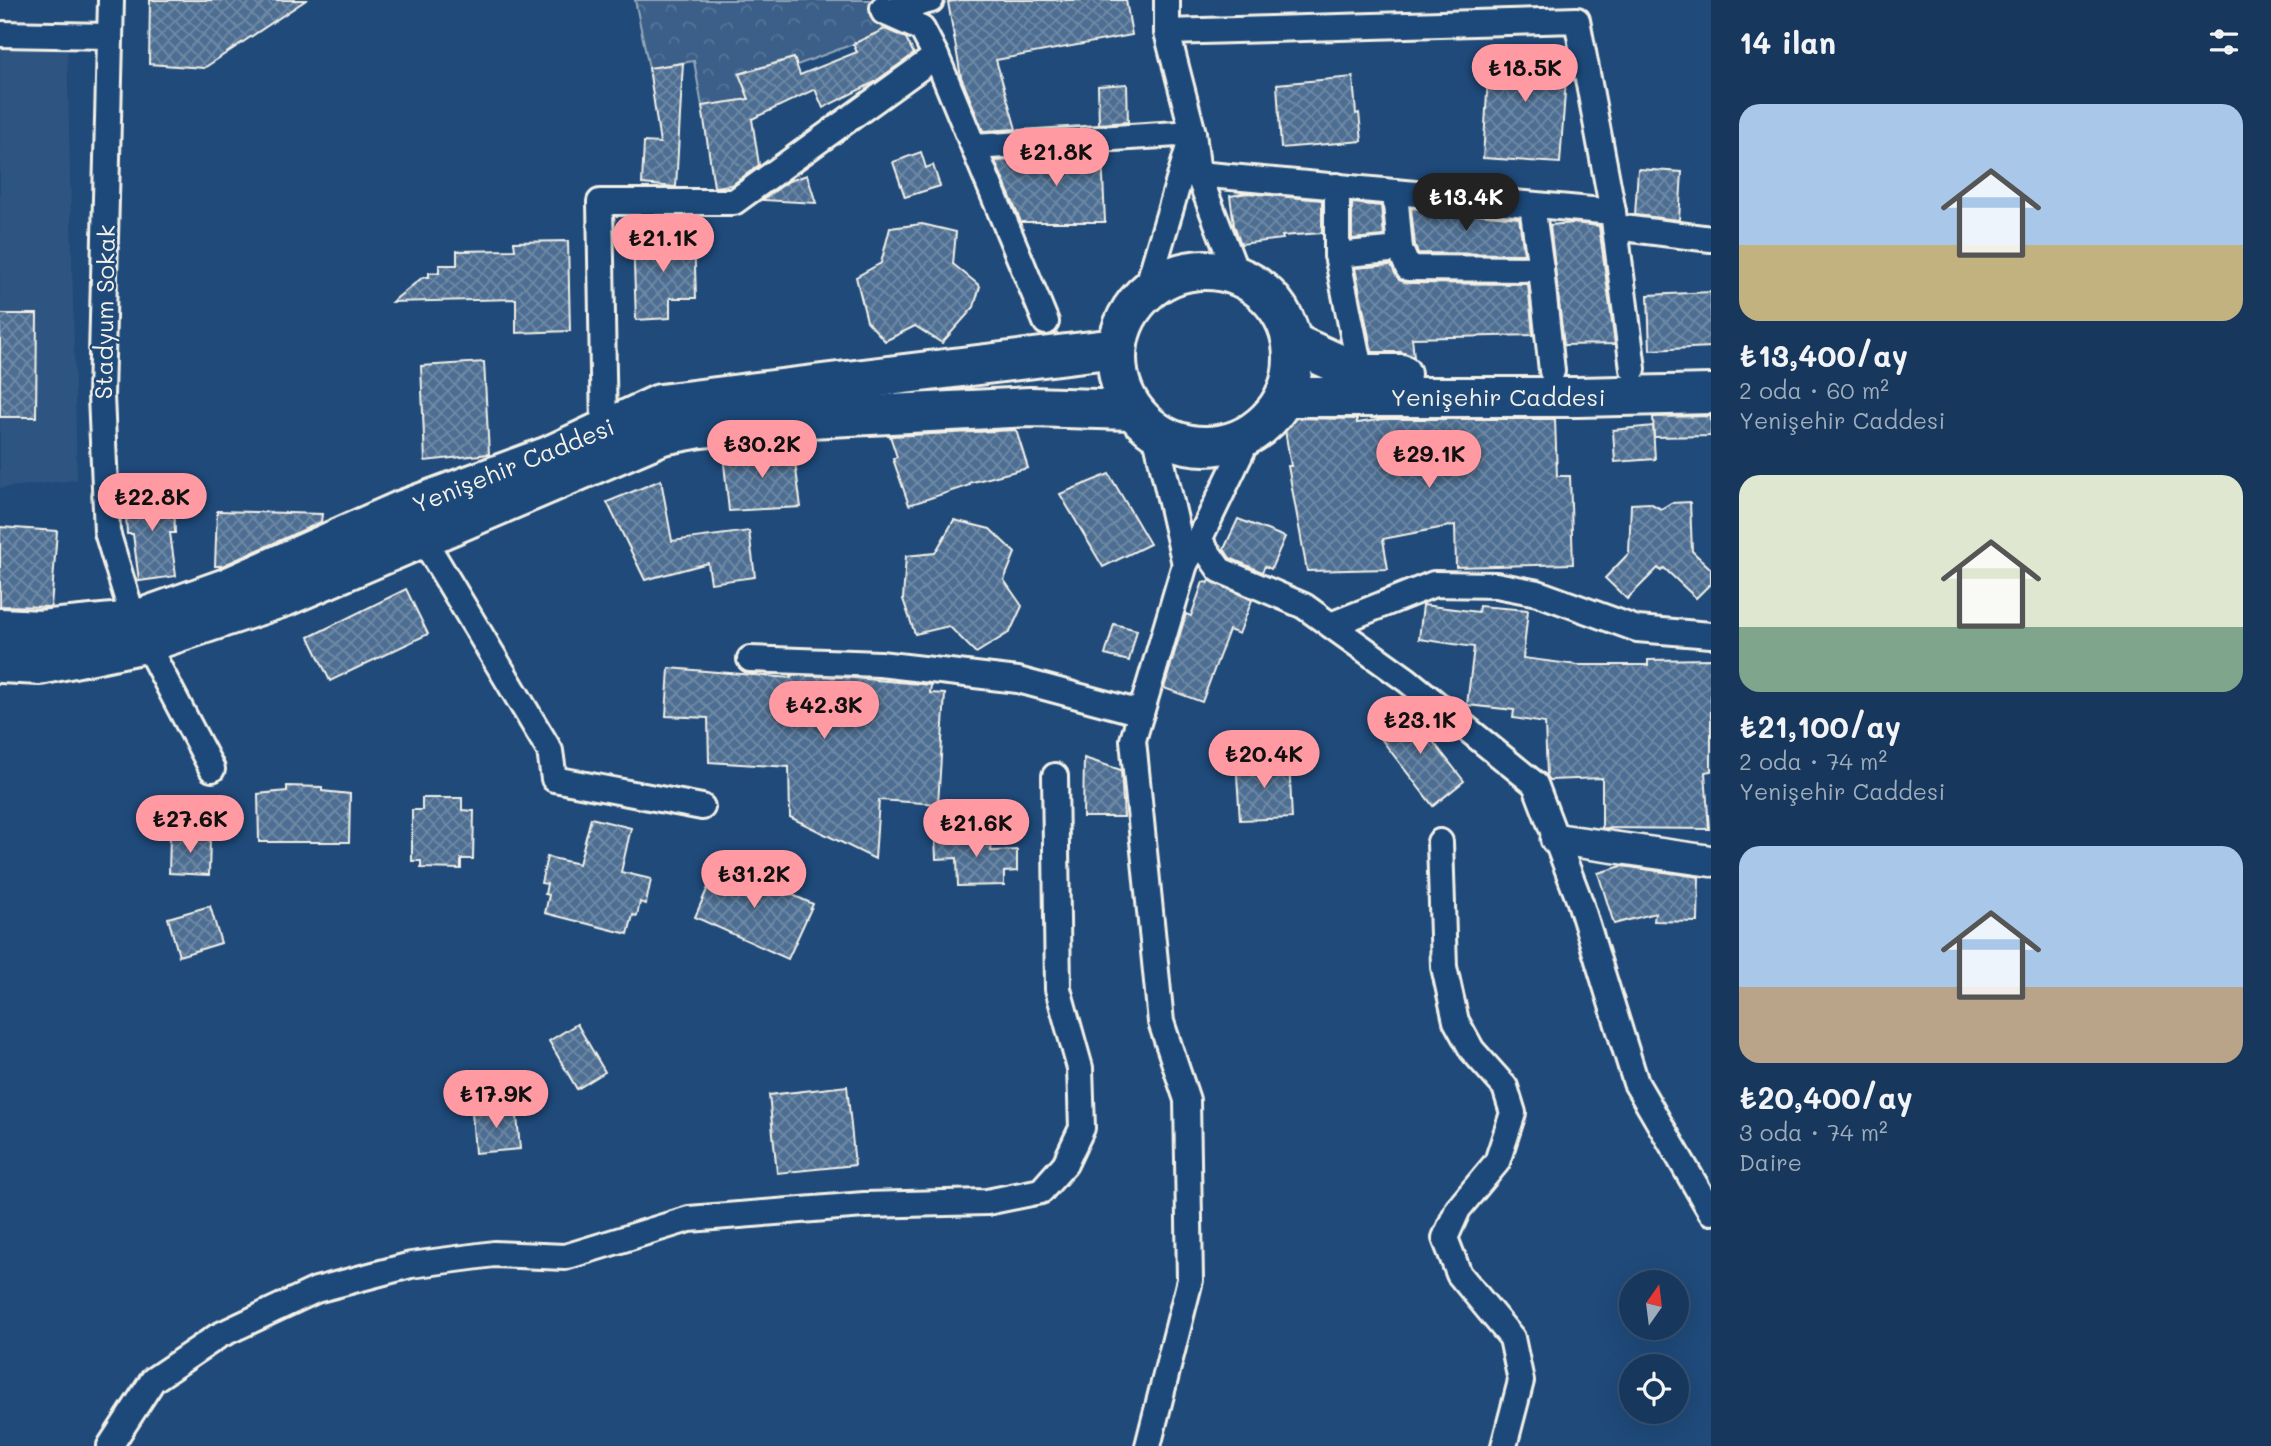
<!DOCTYPE html>
<html lang="tr">
<head>
<meta charset="utf-8">
<style>
	:root { --surface:#17385c; --page:#203f62; --text:#f1f3f6; --muted:#9eacbb; --line:#365272; --accent:#ff9aa2 }
	body { margin:0; font-family:Mali,sans-serif; background:var(--page); color:var(--text); height:100vh; display:flex; flex-direction:column; font-size:26px; white-space:nowrap }
	* { box-sizing:border-box; margin:0 }
	p { font-size:23px; color:var(--muted) }
	.icon { flex:none; width:38px; height:38px; fill:none; stroke:currentColor; stroke-width:2; stroke-linecap:round; stroke-linejoin:round }
	.map { position:relative; flex:1; overflow:hidden }
	.side { display:flex; flex-direction:column; background:var(--surface); width:560px }
	.side>* { flex:none }
	.needle { width:46px; rotate:14deg }
	.buttons { position:absolute; left:1619px; top:1270px; display:grid; gap:14px }
	.buttons a { display:grid; place-items:center; width:70px; height:70px; border-radius:50%; background:var(--surface); box-shadow:0 7px 28px #0002,0 0 0 2px var(--line); font-size:35px }
	.price { position:absolute; translate:-50% -60px; padding:0 16px; border-radius:24px; background:var(--accent); color:#111; font-size:23px; line-height:46px; filter:drop-shadow(0 2px 4px #0008) }
	.price::after { content:''; position:absolute; left:50%; top:42px; width:21px; height:16px; margin-left:-10px; background:inherit; clip-path:polygon(0 0,100% 0,50% 100%) }
	.price.active { background:#222; color:#fff }
	ul { padding:0; list-style:none }
	li { display:grid; align-content:center; gap:14px; height:371px; padding:0 28px }
	li span { display:grid; place-items:center; height:217px; border-radius:21px; color:#555 }
	li>.icon { margin-inline-start:auto }
	span .icon { width:126px; height:126px; fill:#fffc; stroke-width:1 }
	li b { font-size:30px }
	h2 { display:flex; justify-content:space-between; align-items:center; height:84px; padding:0 28px; font-size:30px }
	main { display:flex; flex:1; min-height:0 }
	.map>svg:first-child { display:block }
	.built { fill:#2d5581 }
	.forest { fill:url(#forest-crowns); stroke:#97a8b8; stroke-width:2 }
	.building { fill:url(#building-cross-hatch); stroke:#f4f1e8; stroke-width:2 }
	.lines { fill:none; stroke-linecap:round; stroke-linejoin:round }
	.minor-casing { stroke:#f4f1e8; stroke-width:30 }
	.tertiary-casing { stroke:#f4f1e8; stroke-width:35 }
	.primary-casing { stroke:#f4f1e8; stroke-width:44 }
	.minor { stroke:#1f4a7a; stroke-width:24 }
	.tertiary { stroke:#1f4a7a; stroke-width:30 }
	.primary { stroke:#1f4a7a; stroke-width:38 }
	.labels { text-anchor:middle; dominant-baseline:central; stroke-width:5; stroke-linejoin:round; paint-order:stroke }
	.street-label { font-size:24px; fill:#f4f1e8; stroke:#1f4a7a }
</style>
</head>
<body>
<main>
<div class="map">
<svg width="1711" height="1446" viewBox="0 0 1711 1446">
	<defs>
		<pattern id="forest-crowns" width="20" height="18" patternUnits="userSpaceOnUse" patternTransform="scale(1.75)"><rect width="20" height="18" fill="#3a5f88"/><path d="M2 6a3 3 0 1 1 6 0M12 15a3 3 0 1 1 6 0" fill="none" stroke="#577699"/></pattern>
		<pattern id="building-cross-hatch" width="8" height="8" patternUnits="userSpaceOnUse" patternTransform="scale(1.75)"><rect width="8" height="8" fill="#4d6e92"/><path d="M0 0l8 8M0 8l8-8" fill="none" stroke="#708aa6"/></pattern>
	</defs>
	<rect width="100%" height="100%" fill="#1f4a7a"/>
	<filter id="ink" filterUnits="userSpaceOnUse"><feTurbulence type="fractalNoise" baseFrequency=".0143" numOctaves="2"/><feDisplacementMap in="SourceGraphic" scale="14" xChannelSelector="R" yChannelSelector="G"/><feConvolveMatrix kernelMatrix="1 2 1 2 8 2 1 2 1" color-interpolation-filters="sRGB"/></filter>
	<g filter="url(#ink)">
		<!-- built -->
		<polygon class="built" points="0,41 67,41 77,480 0,488"/>
		<!-- forest -->
		<polygon class="forest" points="635,0 873,0 883,30 853,44 797,65 793,58 739,74 749,99 702,106 694,61 649,68"/>
		<!-- building -->
		<g class="building">
			<polygon points="150,0 306,0 204,68 149,64"/>
			<polygon points="961,0 1126,0 1132,35 996,60 1016,129 983,131 961,77 948,2"/>
			<polygon points="885,29 906,38 914,54 873,83 823,108 815,89 752,119 759,165 732,185 714,187 702,106 749,99 739,74 794,58 800,75 857,52 853,44"/>
			<polygon points="1490,45 1568,50 1560,163 1483,158"/>
			<polygon points="683,63 676,187 642,184 644,142 660,143 649,68"/>
			<polygon points="1353,77 1356,114 1359,113 1362,141 1281,148 1277,84"/>
			<polygon points="1127,84 1128,122 1099,124 1098,86"/>
			<polygon points="921,152 926,168 933,165 940,186 905,197 893,162"/>
			<polygon points="1102,154 1105,222 1021,222 995,161"/>
			<polygon points="1638,169 1682,172 1679,220 1635,215"/>
			<polygon points="807,175 816,203 762,200 789,181"/>
			<polygon points="1247,193 1322,200 1322,233 1282,236 1283,239 1241,244 1234,225 1230,196"/>
			<polygon points="1352,203 1381,206 1384,236 1352,239"/>
			<polygon points="1411,208 1519,218 1524,254 1418,253 1415,245"/>
			<polygon points="1575,223 1599,226 1615,344 1564,345 1550,225"/>
			<polygon points="922,224 956,232 953,264 980,286 974,307 942,343 915,326 885,341 867,321 856,277 881,263 890,228"/>
			<polygon points="694,235 696,298 670,298 670,318 636,320 633,237"/>
			<polygon points="568,241 570,331 516,333 516,299 392,302 423,277 429,277 429,273 439,273 439,265 457,265 457,251 515,250 514,242"/>
			<polygon points="1391,265 1399,280 1408,283 1528,284 1533,335 1412,338 1414,357 1401,352 1372,352 1355,268"/>
			<polygon points="1711,292 1711,347 1650,350 1648,295"/>
			<polygon points="0,314 37,314 36,417 0,417"/>
			<polygon points="484,362 489,454 425,461 421,366"/>
			<polygon points="1711,416 1711,436 1654,437 1653,417"/>
			<polygon points="1283,418 1357,419 1357,423 1384,419 1555,419 1557,476 1570,476 1573,564 1456,567 1455,525 1383,539 1388,569 1307,571 1288,466 1291,466"/>
			<polygon points="1653,426 1655,459 1615,462 1613,430"/>
			<polygon points="1016,430 1028,468 969,483 970,485 909,505 893,459 897,457 890,436"/>
			<polygon points="793,447 801,507 729,511 723,454"/>
			<polygon points="1109,474 1150,544 1103,567 1060,494"/>
			<polygon points="661,480 672,541 749,531 755,577 711,583 708,563 645,580 607,502"/>
			<polygon points="174,493 175,533 170,533 176,576 139,581 133,534 127,534 125,494"/>
			<polygon points="1690,502 1692,551 1711,569 1711,583 1696,598 1664,568 1661,571 1658,568 1627,599 1605,578 1629,553 1631,504 1650,503 1661,509 1671,503"/>
			<polygon points="217,511 322,514 321,522 222,566 215,566"/>
			<polygon points="1238,519 1285,537 1271,569 1265,566 1262,572 1230,558 1224,549"/>
			<polygon points="954,520 990,529 1015,553 1004,580 1022,606 1010,632 976,653 949,626 915,634 903,599 906,556 935,553"/>
			<polygon points="0,527 57,531 51,607 0,606"/>
			<polygon points="1210,580 1252,600 1239,634 1229,630 1202,702 1164,688 1186,614 1191,616 1203,582 1208,583"/>
			<polygon points="406,589 428,634 330,681 309,637"/>
			<polygon points="1423,605 1478,612 1479,606 1528,610 1523,658 1577,665 1648,665 1648,660 1711,659 1711,771 1705,772 1709,829 1602,828 1602,778 1550,780 1547,776 1545,723 1513,718 1514,710 1467,705 1474,647 1419,639"/>
			<polygon points="1114,624 1137,630 1129,661 1105,655"/>
			<polygon points="669,668 791,678 791,675 843,677 931,685 930,693 945,694 938,804 879,800 875,859 790,817 789,767 709,762 708,718 666,716"/>
			<polygon points="1406,707 1464,781 1433,806 1375,731"/>
			<polygon points="1084,758 1121,770 1124,817 1083,817"/>
			<polygon points="1289,760 1292,818 1240,820 1236,761"/>
			<polygon points="287,786 322,787 322,791 350,794 349,842 259,842 258,794 287,791"/>
			<polygon points="422,798 462,798 462,810 474,811 473,859 461,859 461,869 421,868 421,861 412,861 412,810 422,810"/>
			<polygon points="591,818 631,828 621,872 651,879 646,904 640,902 637,916 633,915 628,934 545,913 549,895 545,894 547,884 541,883 547,857 579,864"/>
			<polygon points="990,834 991,851 1017,850 1017,871 1004,872 1004,885 958,886 957,858 936,859 935,836"/>
			<polygon points="170,836 210,838 209,875 169,873"/>
			<polygon points="719,862 813,904 788,959 695,917"/>
			<polygon points="1622,866 1699,877 1698,922 1654,921 1655,913 1614,924 1598,873"/>
			<polygon points="210,906 221,943 179,956 168,918"/>
			<polygon points="577,1024 605,1072 577,1089 549,1041"/>
			<polygon points="847,1086 855,1165 777,1173 769,1095"/>
			<polygon points="516,1105 520,1149 475,1153 472,1113 489,1112 488,1107"/>
		</g>
		<g class="lines">
			<defs>
				<g id="minor">
					<polyline points="111,0 101,396 107,532 134,621"/>
					<polyline points="1167,0 1167,32 1193,133 1198,174 1237,275"/>
					<polyline points="883,8 884,12 931,0"/>
					<polyline points="884,12 922,29 936,56 1046,322"/>
					<polyline points="1167,32 1577,20 1613,212"/>
					<polyline points="0,34 110,36"/>
					<polyline points="974,147 1193,133 1146,292"/>
					<polyline points="1198,174 1613,212 1633,369"/>
					<polyline points="1337,186 1337,255 1400,249 1395,192"/>
					<polyline points="1615,227 1711,239"/>
					<polyline points="1400,249 1408,268 1541,269 1532,205"/>
					<polyline points="1337,255 1361,374"/>
					<polyline points="1541,269 1552,371"/>
					<polyline points="604,430 600,202 734,202 936,56"/>
					<polyline points="1155,432 1185,564 1199,540 1249,436"/>
					<polyline points="422,537 550,751 554,779 702,807"/>
					<polyline points="1199,540 1220,570 1304,606 1407,680 1535,784 1580,902 1636,1083 1711,1212"/>
					<polyline points="1331,625 1434,584 1496,585 1538,593 1637,629 1711,635"/>
					<polyline points="146,643 212,769"/>
					<polyline points="750,659 880,664 1018,680 1141,713"/>
					<polyline points="1440,842 1444,967 1456,1021 1472,1050 1505,1087 1513,1113 1497,1162 1458,1209 1445,1238 1459,1274 1512,1338 1521,1381 1504,1446"/>
					<polyline points="110,1446 153,1380 218,1336 316,1290 411,1265 494,1254 565,1257 689,1219 864,1205 987,1202 1041,1191 1065,1164 1082,1128 1080,1068 1058,989 1055,776"/>
					<polyline points="1148,1446 1190,1280 1187,1100 1161,1022 1133,740 1185,564"/>
				</g>
				<polyline id="tertiary" points="1556,839 1711,861"/>
				<g id="primary">
					<circle cx="1205" cy="358" r="88"/>
					<polyline points="1293,343 1361,374 1401,374"/>
					<polyline points="1286,397 1577,397 1711,394"/>
					<polyline points="0,628 40,630 134,621 224,589 400,511 549,456 660,404 1116,348"/>
					<polyline points="0,663 40,665 146,643 284,597 662,435 700,428 809,418 1030,407 1132,410"/>
				</g>
			</defs>
			<!-- minor casing -->
			<use href="#minor" class="minor-casing"/>
			<!-- tertiary casing -->
			<use href="#tertiary" class="tertiary-casing"/>
			<!-- primary casing -->
			<use href="#primary" class="primary-casing"/>
			<!-- minor -->
			<use href="#minor" class="minor"/>
			<!-- tertiary -->
			<use href="#tertiary" class="tertiary"/>
			<!-- primary -->
			<use href="#primary" class="primary"/>
		</g>
	</g>
	<g class="labels">
		<!-- street labels -->
		<g class="street-label">
			<text transform="translate(104 312) rotate(-89)">Stadyum Sokak</text>
			<text x="1498" y="396">Yenişehir Caddesi</text>
			<text transform="translate(513 465) rotate(-22)">Yenişehir Caddesi</text>
		</g>
	</g>
</svg>
<div class="buttons">
<a><svg class="needle" viewBox="-14 -14 28 28"><path d="M0-13l5 13h-10z" fill="#e53935"/><path d="M0 13l5-13h-10z" fill="#9eacbb"/></svg></a>
<a><svg class="icon" aria-label="locate" viewBox="0 0 24 24"><circle cx="12" cy="12" r="6"/><path d="M12 2v4M12 18v4M2 12h4M18 12h4"/></svg></a>
</div>
<b class="price" style="left:1525px;top:104px">₺18.5K</b>
<b class="price" style="left:1056px;top:188px">₺21.8K</b>
<b class="price active" style="left:1466px;top:233px">₺13.4K</b>
<b class="price" style="left:663px;top:274px">₺21.1K</b>
<b class="price" style="left:762px;top:480px">₺30.2K</b>
<b class="price" style="left:1429px;top:490px">₺29.1K</b>
<b class="price" style="left:152px;top:533px">₺22.8K</b>
<b class="price" style="left:824px;top:741px">₺42.3K</b>
<b class="price" style="left:1420px;top:756px">₺23.1K</b>
<b class="price" style="left:1264px;top:790px">₺20.4K</b>
<b class="price" style="left:190px;top:855px">₺27.6K</b>
<b class="price" style="left:976px;top:859px">₺21.6K</b>
<b class="price" style="left:754px;top:910px">₺31.2K</b>
<b class="price" style="left:496px;top:1130px">₺17.9K</b>
</div>
<section class="side">
<h2>14 ilan<svg class="icon" aria-label="filters" viewBox="0 0 24 24"><path d="M4 7h16M4 17h16"/><circle cx="9" cy="7" r="2"/><circle cx="15" cy="17" r="2"/></svg></h2>
<ul>
<li><span style="background:linear-gradient(#a9c7e8 65%,#c2b280 0)"><svg class="icon" aria-label="home" viewBox="0 0 24 24"><path d="M3 11l9-7 9 7M6 9v11h12V9"/></svg></span><div><b>₺13,400/ay</b><p>2 oda · 60 m²</p><p>Yenişehir Caddesi</p></div></li>
<li><span style="background:linear-gradient(#dfe7d0 70%,#7fa58c 0)"><svg class="icon" aria-label="home" viewBox="0 0 24 24"><path d="M3 11l9-7 9 7M6 9v11h12V9"/></svg></span><div><b>₺21,100/ay</b><p>2 oda · 74 m²</p><p>Yenişehir Caddesi</p></div></li>
<li><span style="background:linear-gradient(#a9c7e8 65%,#b9a48a 0)"><svg class="icon" aria-label="home" viewBox="0 0 24 24"><path d="M3 11l9-7 9 7M6 9v11h12V9"/></svg></span><div><b>₺20,400/ay</b><p>3 oda · 74 m²</p><p>Daire</p></div></li>
</ul>
</section>
</main>
</body>
</html>
